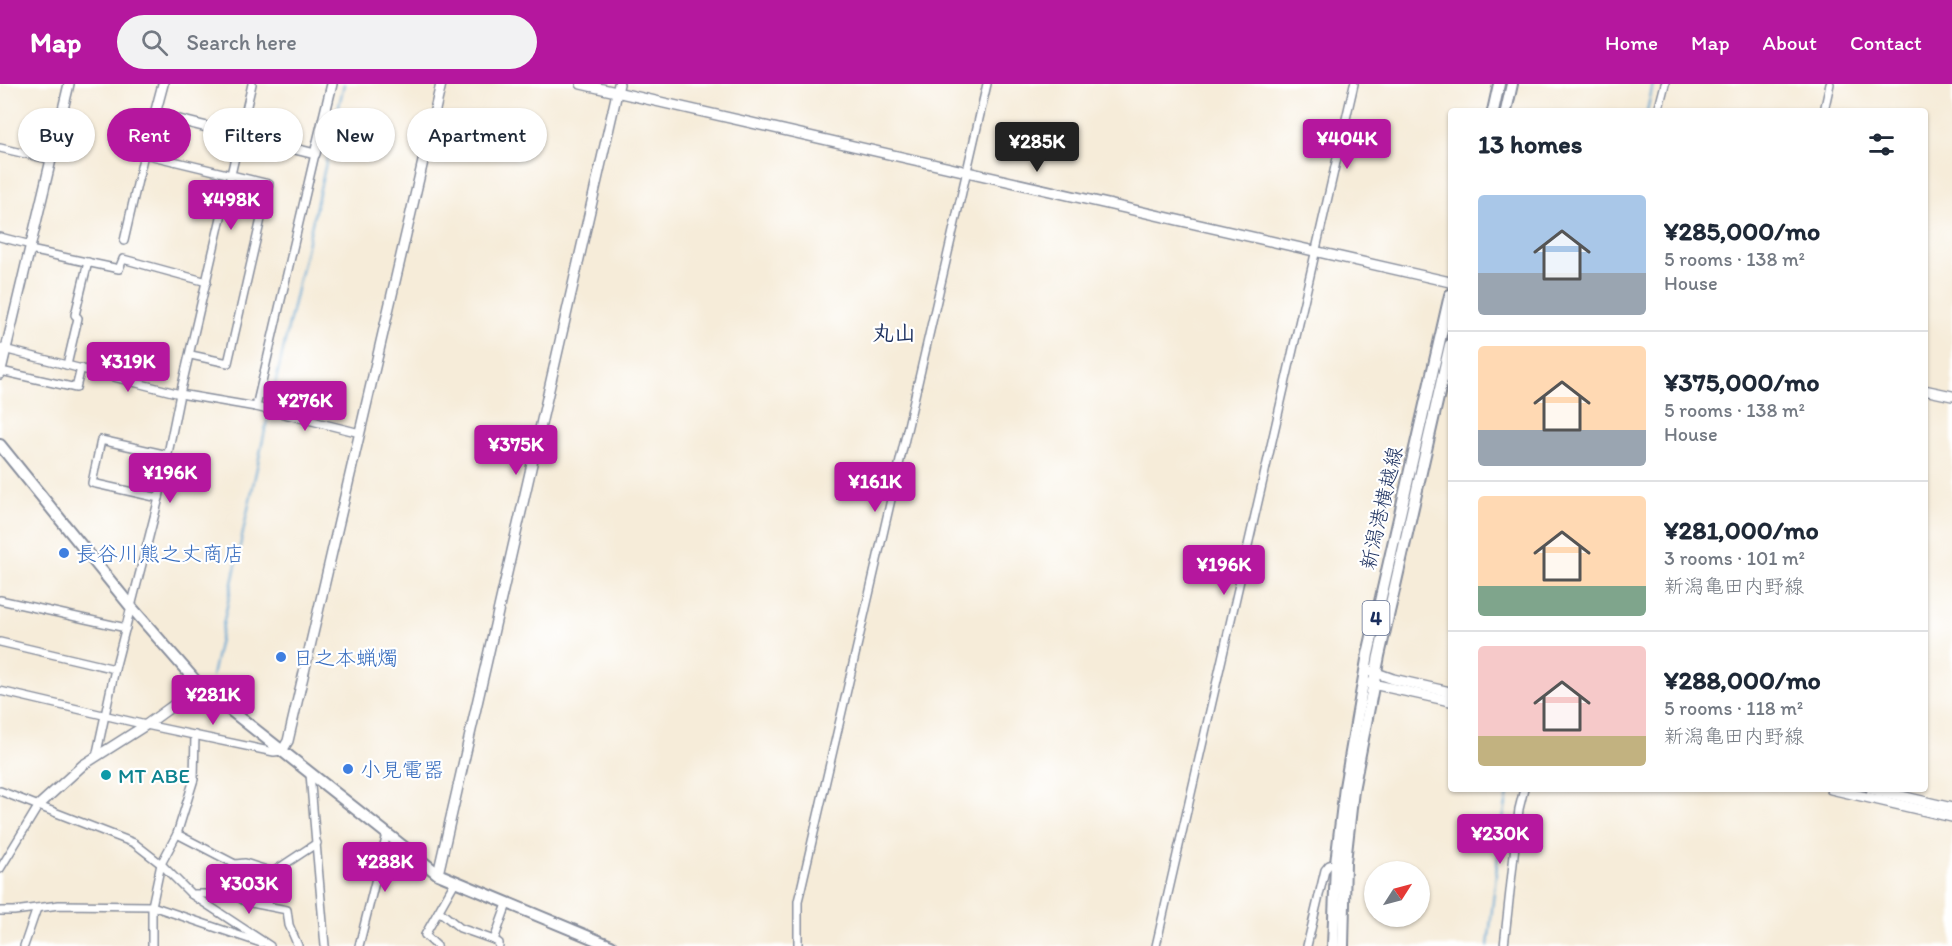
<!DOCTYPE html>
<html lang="en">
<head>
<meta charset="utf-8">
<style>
	:root { --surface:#fff; --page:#f2f2f3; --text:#1f2937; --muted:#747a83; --line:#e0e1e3; --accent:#b5179e }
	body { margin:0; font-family:Itim,"Klee One",sans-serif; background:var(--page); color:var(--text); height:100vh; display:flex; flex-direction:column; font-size:22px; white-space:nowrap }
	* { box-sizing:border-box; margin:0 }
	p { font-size:20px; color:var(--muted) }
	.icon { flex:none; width:33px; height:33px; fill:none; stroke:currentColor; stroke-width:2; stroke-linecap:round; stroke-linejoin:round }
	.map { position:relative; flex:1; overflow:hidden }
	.drawer { position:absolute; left:1448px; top:24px; width:480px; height:684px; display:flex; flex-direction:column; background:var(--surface); border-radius:6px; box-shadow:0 2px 4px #0004 }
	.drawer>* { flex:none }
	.top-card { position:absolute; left:18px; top:24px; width:570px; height:54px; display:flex; gap:12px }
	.needle { width:39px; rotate:54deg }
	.tools { position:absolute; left:1364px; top:777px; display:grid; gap:12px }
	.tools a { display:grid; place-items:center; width:66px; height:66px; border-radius:50%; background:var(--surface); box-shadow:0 2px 4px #0004; font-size:30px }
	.price { position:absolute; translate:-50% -51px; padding:0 14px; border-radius:6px; background:var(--accent); color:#fff; font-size:20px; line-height:39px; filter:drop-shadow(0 2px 3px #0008) }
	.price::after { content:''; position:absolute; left:50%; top:36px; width:18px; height:14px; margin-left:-9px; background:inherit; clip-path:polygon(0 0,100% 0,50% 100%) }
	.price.active { background:#222; color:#fff }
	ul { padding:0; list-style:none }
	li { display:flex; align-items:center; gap:18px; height:150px; padding:0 30px }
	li+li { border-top:2px solid var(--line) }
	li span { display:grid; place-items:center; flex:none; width:168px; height:120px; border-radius:6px; color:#555 }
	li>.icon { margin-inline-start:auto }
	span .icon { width:72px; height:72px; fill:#fffc; stroke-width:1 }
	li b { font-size:26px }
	h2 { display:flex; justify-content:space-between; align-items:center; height:72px; padding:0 30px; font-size:26px }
	.pill { padding:0 21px; border-radius:27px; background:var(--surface); box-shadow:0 2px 4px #0004; font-size:21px; line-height:54px }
	.pill.active { background:var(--accent); color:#fff }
	header { display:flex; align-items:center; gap:36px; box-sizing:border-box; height:84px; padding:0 30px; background:var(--accent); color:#fff }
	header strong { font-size:28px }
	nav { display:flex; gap:33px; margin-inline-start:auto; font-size:21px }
	.search { width:420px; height:54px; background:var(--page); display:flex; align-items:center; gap:15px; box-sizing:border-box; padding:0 21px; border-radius:33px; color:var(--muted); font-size:22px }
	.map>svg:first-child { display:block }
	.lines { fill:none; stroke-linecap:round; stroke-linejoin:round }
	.stream { stroke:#5aa1d0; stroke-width:2 }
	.street-casing { stroke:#888e9c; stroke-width:10 }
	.secondary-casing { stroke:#888e9c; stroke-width:12 }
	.primary-casing { stroke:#888e9c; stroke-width:14 }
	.street { stroke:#fff; stroke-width:7 }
	.secondary { stroke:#fff; stroke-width:9 }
	.primary { stroke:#fff; stroke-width:10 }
	.shop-dot { fill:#3f7fe0; stroke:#fff; stroke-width:2 }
	.culture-dot { fill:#0f9aa8; stroke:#fff; stroke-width:2 }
	.labels { text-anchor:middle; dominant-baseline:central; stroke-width:4.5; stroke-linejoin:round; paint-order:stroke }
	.shield { fill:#fff; stroke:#5f6d8e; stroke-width:1.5 }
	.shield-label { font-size:20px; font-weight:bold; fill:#1b2f5e }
	.street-label { font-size:21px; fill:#1b2f5e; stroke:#fff }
	.shop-label { font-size:21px; fill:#366cbe; stroke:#fff; text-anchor:start }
	.culture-label { font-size:21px; fill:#0d838f; stroke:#fff; text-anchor:start }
	.neighbourhood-label { font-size:22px; font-weight:bold; fill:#1b2f5e; stroke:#fff }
</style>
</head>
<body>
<header>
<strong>Map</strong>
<div class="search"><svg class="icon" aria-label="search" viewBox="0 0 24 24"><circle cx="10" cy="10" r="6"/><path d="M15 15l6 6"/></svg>Search here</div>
<nav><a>Home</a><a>Map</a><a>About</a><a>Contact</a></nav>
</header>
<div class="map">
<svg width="1952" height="862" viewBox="0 0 1952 862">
	<rect width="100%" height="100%" fill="#fff"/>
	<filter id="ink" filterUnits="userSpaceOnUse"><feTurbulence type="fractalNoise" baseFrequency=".0167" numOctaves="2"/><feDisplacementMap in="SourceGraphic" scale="12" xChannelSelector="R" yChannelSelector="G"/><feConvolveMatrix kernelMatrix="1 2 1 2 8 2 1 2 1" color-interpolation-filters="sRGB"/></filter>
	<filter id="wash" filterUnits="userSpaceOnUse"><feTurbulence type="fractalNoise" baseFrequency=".008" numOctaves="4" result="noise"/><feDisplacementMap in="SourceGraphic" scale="24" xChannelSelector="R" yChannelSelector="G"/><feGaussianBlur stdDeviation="1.35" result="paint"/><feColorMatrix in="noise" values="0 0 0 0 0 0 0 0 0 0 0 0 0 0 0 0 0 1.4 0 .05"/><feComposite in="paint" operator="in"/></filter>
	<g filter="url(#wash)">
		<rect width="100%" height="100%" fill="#f6ecd9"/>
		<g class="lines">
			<!-- stream -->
			<g class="stream">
				<polyline points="1647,27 1653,0"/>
				<polyline points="212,592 270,323 344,0"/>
				<polyline points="1488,862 1501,745 1509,705"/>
			</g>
		</g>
	</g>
	<g filter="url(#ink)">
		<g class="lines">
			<defs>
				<g id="street">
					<polyline points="1658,27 1665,0"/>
					<polyline points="1824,27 1830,0"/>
					<polyline points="155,30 144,70 269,100 228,279 191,271"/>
					<polyline points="0,64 52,76"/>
					<polyline points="0,153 31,161"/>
					<polyline points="124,157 144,70"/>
					<polyline points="30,166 119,185 123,175 207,198"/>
					<polyline points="0,264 180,310 256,323 360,349"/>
					<polyline points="67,281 78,234 75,231 88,178"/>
					<polyline points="1,287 76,304 81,284"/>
					<polyline points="256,323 315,70"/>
					<polyline points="159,414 92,399 101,356 168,371"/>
					<polyline points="0,516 126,544"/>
					<polyline points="0,558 115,585"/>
					<polyline points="0,607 146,641 274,668 282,667"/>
					<polyline points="96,673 115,585 159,414 180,310 252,0"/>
					<polyline points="310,690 325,862"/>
					<polyline points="0,707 134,759 161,780 191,810 270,862"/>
					<polyline points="177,750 235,780 245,779 273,788 274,799 267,822"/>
					<polyline points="0,785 39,721"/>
					<polyline points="273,788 317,759"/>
					<polyline points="191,810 234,810 246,818 287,826 289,841 298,862"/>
					<polyline points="0,827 14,827 59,821 152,822 261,859"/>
					<polyline points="439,827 460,844 494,856 499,859 499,862"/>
					<polyline points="494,856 507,820"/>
					<polyline points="24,862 37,824"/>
					<polyline points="152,862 152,822 161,780 177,750 194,695 195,651"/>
					<polyline points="359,862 387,750"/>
					<polyline points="437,862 425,851 455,798"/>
					<polyline points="798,862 798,817 801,805 987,0"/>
					<polyline points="1156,862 1354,0"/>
					<polyline points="1307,862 1325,786 1329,781 1336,779"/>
					<polyline points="1504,862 1519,725 1524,705"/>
				</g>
				<g id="secondary">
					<polyline points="163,0 155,30 315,70 332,0"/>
					<polyline points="581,0 1450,198"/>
					<polyline points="0,290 69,0"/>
					<polyline points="1924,306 1952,312"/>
					<polyline points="1371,587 1393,595 1450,608"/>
					<polyline points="1368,599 1450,617"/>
					<polyline points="282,667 288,657 441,0"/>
					<polyline points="1831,705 1952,733"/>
					<polyline points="1871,705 1952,724"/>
					<polyline points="39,721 83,681 146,641 200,602"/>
					<polyline points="438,790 619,0"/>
				</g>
				<g id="primary">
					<polyline points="1493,27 1499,0"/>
					<polyline points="1506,27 1512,0"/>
					<polyline points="0,361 132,524 200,602 438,790 611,862"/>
					<polyline points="1333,862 1336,779 1345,703 1368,570 1450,211"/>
					<polyline points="1343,862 1345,778 1353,706 1379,572 1450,261"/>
				</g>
			</defs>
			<!-- street casing -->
			<use href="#street" class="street-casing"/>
			<!-- secondary casing -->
			<use href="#secondary" class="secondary-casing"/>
			<!-- primary casing -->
			<use href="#primary" class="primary-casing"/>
			<!-- street -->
			<use href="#street" class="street"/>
			<!-- secondary -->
			<use href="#secondary" class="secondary"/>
			<!-- primary -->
			<use href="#primary" class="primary"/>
		</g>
	</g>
	<!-- markers -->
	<g class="shop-dot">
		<circle cx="64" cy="469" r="6"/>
		<circle cx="281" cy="573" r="6"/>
		<circle cx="348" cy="685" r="6"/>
	</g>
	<circle class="culture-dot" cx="106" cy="691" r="6"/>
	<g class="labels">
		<!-- shield labels -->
		<rect class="shield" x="1362.5" y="517" width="27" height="34" rx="4.5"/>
		<g class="shield-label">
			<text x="1376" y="534">4</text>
		</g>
		<!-- street labels -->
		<g class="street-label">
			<text transform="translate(1381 424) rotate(-77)">新潟港横越線</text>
		</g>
		<!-- shop labels -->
		<g class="shop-label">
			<text x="76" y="469">長谷川熊之丈商店</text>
			<text x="293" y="573">日之本蝋燭</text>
			<text x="360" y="685">小見電器</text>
		</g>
		<!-- culture labels -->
		<g class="culture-label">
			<text x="118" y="691">MT ABE</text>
		</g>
		<!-- neighbourhood labels -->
		<g class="neighbourhood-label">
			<text x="894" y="248">丸山</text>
		</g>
	</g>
</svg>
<div class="tools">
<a><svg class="needle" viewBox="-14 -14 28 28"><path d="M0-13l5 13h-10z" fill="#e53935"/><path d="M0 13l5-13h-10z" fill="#747a83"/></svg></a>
</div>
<b class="price" style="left:1347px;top:86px">¥404K</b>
<b class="price active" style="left:1037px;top:89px">¥285K</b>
<b class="price" style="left:231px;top:147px">¥498K</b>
<b class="price" style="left:128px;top:309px">¥319K</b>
<b class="price" style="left:305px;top:348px">¥276K</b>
<b class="price" style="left:516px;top:392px">¥375K</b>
<b class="price" style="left:170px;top:420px">¥196K</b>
<b class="price" style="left:875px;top:429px">¥161K</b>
<b class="price" style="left:1224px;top:512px">¥196K</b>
<b class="price" style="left:213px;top:642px">¥281K</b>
<b class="price" style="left:1500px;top:781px">¥230K</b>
<b class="price" style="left:385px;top:809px">¥288K</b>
<b class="price" style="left:249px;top:831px">¥303K</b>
<div class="top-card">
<a class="pill">Buy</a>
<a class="pill active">Rent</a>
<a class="pill">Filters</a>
<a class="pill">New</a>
<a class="pill">Apartment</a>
</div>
<section class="drawer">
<h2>13 homes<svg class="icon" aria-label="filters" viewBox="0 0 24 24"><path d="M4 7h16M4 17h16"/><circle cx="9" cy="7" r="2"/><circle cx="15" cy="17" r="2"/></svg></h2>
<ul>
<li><span style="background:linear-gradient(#a9c7e8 65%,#9aa5b1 0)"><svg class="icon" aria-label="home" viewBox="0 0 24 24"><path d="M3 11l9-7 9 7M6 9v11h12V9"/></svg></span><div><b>¥285,000/mo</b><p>5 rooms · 138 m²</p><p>House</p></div></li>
<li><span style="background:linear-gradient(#ffd9b3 70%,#9aa5b1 0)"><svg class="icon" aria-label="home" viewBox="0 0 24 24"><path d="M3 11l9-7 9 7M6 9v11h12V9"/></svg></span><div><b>¥375,000/mo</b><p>5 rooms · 138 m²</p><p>House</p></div></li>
<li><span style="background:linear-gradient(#ffd9b3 75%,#7fa58c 0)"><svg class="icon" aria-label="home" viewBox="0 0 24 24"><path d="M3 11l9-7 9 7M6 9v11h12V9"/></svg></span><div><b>¥281,000/mo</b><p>3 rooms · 101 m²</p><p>新潟亀田内野線</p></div></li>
<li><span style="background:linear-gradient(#f6c9c9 75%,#c2b280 0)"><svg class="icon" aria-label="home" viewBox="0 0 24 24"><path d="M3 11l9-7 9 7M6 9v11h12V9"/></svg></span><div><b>¥288,000/mo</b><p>5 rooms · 118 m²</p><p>新潟亀田内野線</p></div></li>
</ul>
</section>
</div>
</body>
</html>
